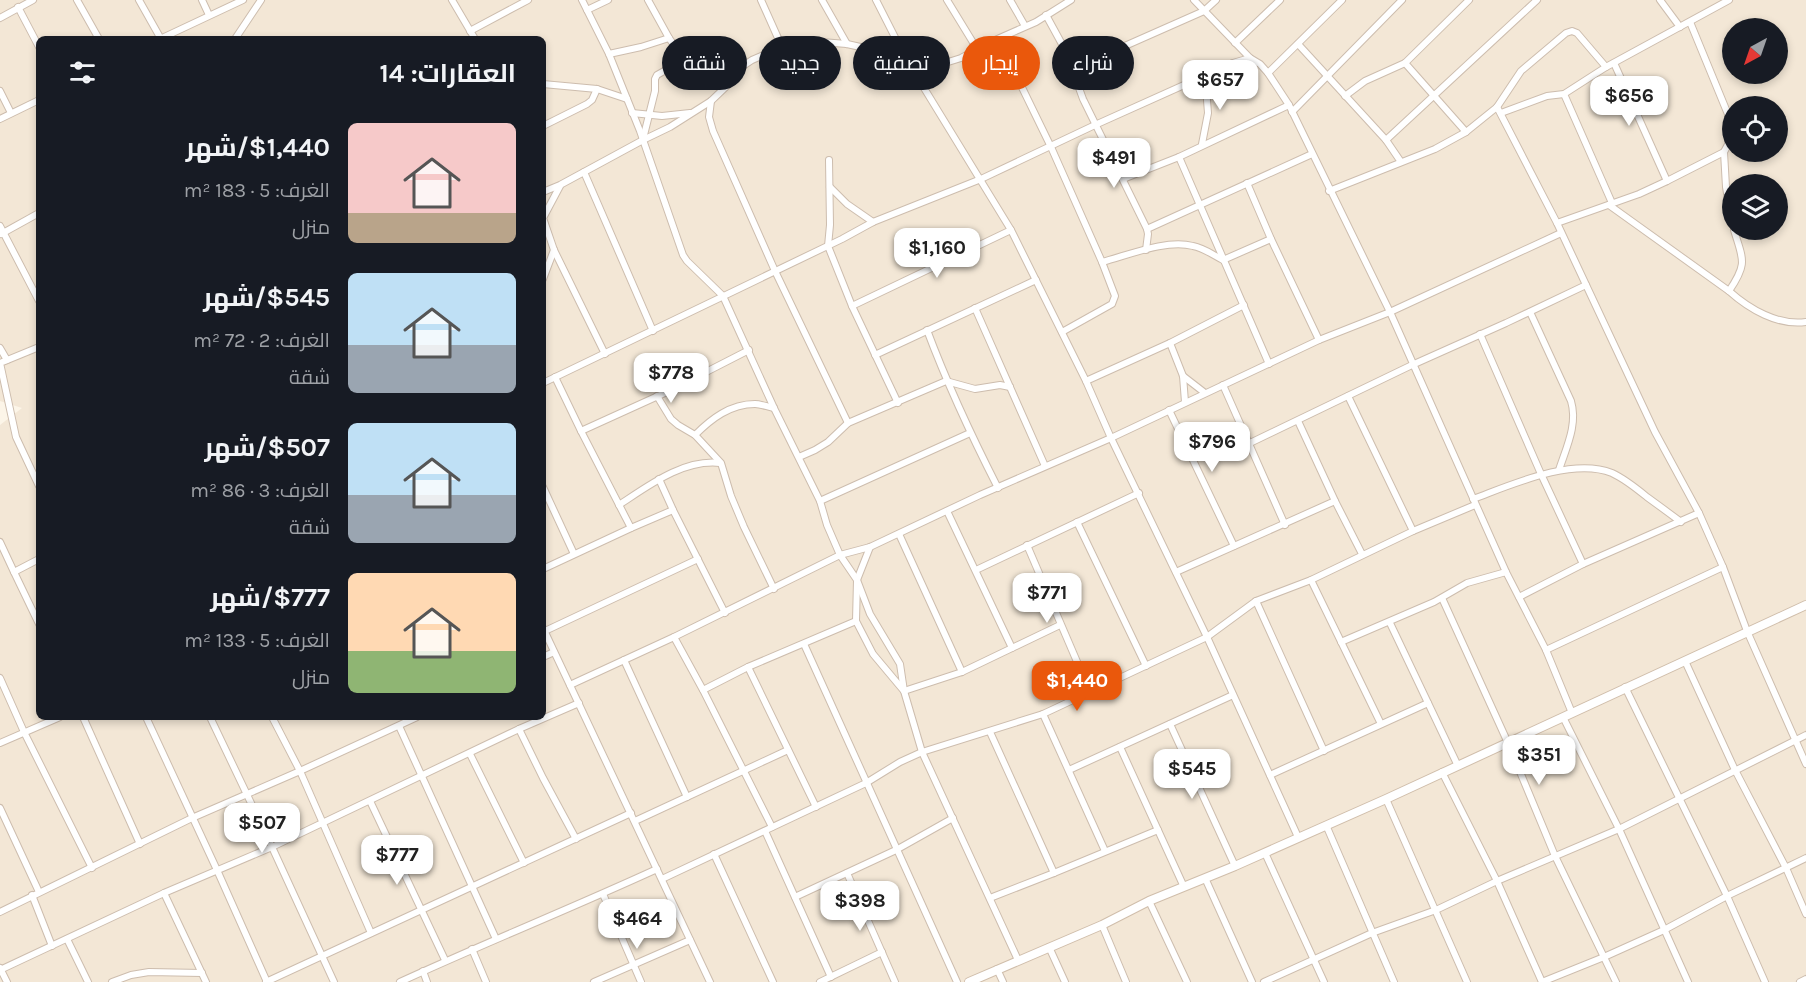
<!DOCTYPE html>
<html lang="ar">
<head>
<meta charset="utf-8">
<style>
	:root { --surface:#171b24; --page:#242831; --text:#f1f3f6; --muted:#9ea1a6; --accent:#ea580c }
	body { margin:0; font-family:Karla,Cairo,sans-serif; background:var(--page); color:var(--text); direction:rtl; height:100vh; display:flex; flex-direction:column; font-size:22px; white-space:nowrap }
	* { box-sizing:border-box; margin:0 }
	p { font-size:20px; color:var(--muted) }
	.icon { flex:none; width:33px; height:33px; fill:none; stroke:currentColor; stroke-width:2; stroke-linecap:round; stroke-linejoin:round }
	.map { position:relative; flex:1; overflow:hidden; direction:ltr }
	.drawer { position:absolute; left:36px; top:36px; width:510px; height:684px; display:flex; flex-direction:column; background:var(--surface); border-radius:9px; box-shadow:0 3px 9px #0003; direction:rtl }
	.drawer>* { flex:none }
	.banner { position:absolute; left:564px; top:36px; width:570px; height:54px; direction:rtl; display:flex; gap:12px }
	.needle { width:39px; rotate:220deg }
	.fabs { position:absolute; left:1722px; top:18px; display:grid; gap:12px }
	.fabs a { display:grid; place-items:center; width:66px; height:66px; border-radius:50%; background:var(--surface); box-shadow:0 3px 9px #0003; font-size:30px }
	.price { position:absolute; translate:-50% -51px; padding:0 14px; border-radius:12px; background:#fff; color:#222; font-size:20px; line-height:39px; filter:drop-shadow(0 2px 3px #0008) }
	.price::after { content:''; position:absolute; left:50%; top:36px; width:18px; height:14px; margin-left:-9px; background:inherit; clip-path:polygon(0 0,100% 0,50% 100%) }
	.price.active { background:var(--accent); color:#fff }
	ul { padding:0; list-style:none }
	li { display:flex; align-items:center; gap:18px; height:150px; padding:0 30px }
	li span { display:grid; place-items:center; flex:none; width:168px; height:120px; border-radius:9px; color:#555 }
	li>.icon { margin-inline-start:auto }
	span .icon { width:72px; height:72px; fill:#fffc; stroke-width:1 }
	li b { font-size:26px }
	h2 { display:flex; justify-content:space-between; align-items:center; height:72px; padding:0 30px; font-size:26px }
	.chip { padding:0 21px; border-radius:27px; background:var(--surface); box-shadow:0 3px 9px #0003; font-size:21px; line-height:54px }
	.chip.active { background:var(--accent); color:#fff }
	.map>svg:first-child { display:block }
	.residential { fill:#f3e7d6; fill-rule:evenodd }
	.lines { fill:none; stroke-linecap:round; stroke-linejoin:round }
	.street-casing { stroke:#cdbdae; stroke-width:8 }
	.secondary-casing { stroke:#d0beab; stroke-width:10 }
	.street { stroke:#fff; stroke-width:6 }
	.secondary { stroke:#fff; stroke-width:8 }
</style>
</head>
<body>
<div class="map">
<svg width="1806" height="982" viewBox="0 0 1806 982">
	<rect width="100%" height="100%" fill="#fcf5e8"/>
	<!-- residential -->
	<path class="residential" d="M 0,0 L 1806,0 L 1806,982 L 0,982 L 0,425 L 22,408 L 0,401 ZM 1732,28 L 1778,28 L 1778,74 L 1732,74 ZM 39,39 L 543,39 L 543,717 L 39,717 ZM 1732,106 L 1778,106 L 1778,152 L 1732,152 ZM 1732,184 L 1778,184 L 1778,230 L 1732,230 Z"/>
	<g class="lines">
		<defs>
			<g id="street">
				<polyline points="77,0 99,39"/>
				<polyline points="139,0 161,39"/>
				<polyline points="202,0 209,15"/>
				<polyline points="452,0 475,39"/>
				<polyline points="582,0 609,54 640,131 683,255 687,261 723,296 774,408 820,501 827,525 840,555 857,580 870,614 900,664 904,691 922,752 1018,960"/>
				<polyline points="761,0 782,47"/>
				<polyline points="822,0 847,44"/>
				<polyline points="876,0 905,57 1011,230 1086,381 1111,438 1207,637 1298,837"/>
				<polyline points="947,0 977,49"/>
				<polyline points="1010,0 1025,26"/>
				<polyline points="1194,0 1250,58"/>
				<polyline points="1660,0 1680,27"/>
				<polyline points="18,7 39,47"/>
				<polyline points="587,10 608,0"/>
				<polyline points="1046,15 1075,68 1075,77 1083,99 1147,229 1148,234 1146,250"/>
				<polyline points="0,18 33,0"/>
				<polyline points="1690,22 1732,124"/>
				<polyline points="470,31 528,0"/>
				<polyline points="160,39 243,0"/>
				<polyline points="235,39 261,0"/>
				<polyline points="1235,43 1280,0"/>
				<polyline points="1298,44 1386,140 1401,162"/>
				<polyline points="609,54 641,47 669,38"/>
				<path d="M 969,54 C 985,55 1003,55 1013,69 L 1051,147 L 1102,262 L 1115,296 L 1112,304 L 1062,332"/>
				<polyline points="1614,63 1667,181"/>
				<polyline points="1075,68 1204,11 1216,0"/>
				<polyline points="1268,73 1342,0"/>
				<polyline points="543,84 597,89 627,99"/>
				<polyline points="0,91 11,113"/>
				<polyline points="1564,94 1612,203"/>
				<polyline points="1345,96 1365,81 1405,63"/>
				<polyline points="711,101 709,117 713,131 775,271 848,423"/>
				<polyline points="1497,107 1557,223 1655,432 1699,513 1723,567 1747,631 1806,764"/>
				<polyline points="1292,112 1402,0"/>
				<polyline points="632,113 662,116 690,113"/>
				<polyline points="1501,113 1547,96 1564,94 1606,67 1729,0"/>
				<polyline points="0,119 39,100"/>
				<polyline points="543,126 587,104 592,100 597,89"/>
				<polyline points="1466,132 1405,63 1469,0"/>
				<polyline points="643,139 655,91 655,79 657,75 680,62 683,58 669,38 648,0"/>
				<polyline points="1386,140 1537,0"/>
				<polyline points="1202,144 1208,113 1205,75"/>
				<polyline points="1724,152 1726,187 1732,224"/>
				<polyline points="1179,157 1269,364"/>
				<polyline points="829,160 830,225 828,246 852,306 898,403"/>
				<polyline points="584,172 653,331"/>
				<polyline points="1123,179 1179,157 1289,105"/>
				<polyline points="1247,183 1271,239 1319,340"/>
				<polyline points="560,186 543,218 554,250 605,354"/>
				<polyline points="830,187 847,204 873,222"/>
				<polyline points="1329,191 1435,149 1466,132 1497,107 1521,71 1566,33 1572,31 1577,33 1606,67"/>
				<polyline points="543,192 560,185 643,140 670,127 711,101 735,78 743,66 752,60 782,47 821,42 847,44 905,57 945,63 961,58 993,41 1036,22 1071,0"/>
				<path d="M 1609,205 L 1729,291 C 1749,309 1778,326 1806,322"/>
				<polyline points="1557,223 1639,194 1667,181 1724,152 1732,137"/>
				<polyline points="0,226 39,301"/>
				<polyline points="1147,229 1312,154"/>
				<polyline points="1,234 39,213"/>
				<path d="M 1102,262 C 1129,255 1166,239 1193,246 C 1204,248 1213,255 1223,260 L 1271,239"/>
				<polyline points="543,279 554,250"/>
				<path d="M 1729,291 C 1748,263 1743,260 1734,230"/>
				<polyline points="852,306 1011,230"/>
				<polyline points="975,308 1045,466"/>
				<path d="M 1530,312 L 1571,401 C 1578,425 1566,448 1559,470"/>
				<path d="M 927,330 C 948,386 971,435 998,488"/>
				<polyline points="1480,334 1541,474 1583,564"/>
				<polyline points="1170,343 1183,376 1185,402"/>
				<polyline points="39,347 0,363 16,437 39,486"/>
				<polyline points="0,348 7,360"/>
				<polyline points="875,355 1036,280"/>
				<polyline points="1183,376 1205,393"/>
				<polyline points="555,377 581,431 631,528"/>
				<polyline points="1086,381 1170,343 1244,305"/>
				<polyline points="543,383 842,239 873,222 981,179 1095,125 1233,63 1250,58 1260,64 1268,73 1289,105 1390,312 1506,572 1546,650 1572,713"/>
				<polyline points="1223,385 1285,525"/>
				<polyline points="657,396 671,419 678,425 695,435 721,463 731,496 744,527 774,589"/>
				<polyline points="1348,396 1413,531"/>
				<polyline points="1169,410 1234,546"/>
				<polyline points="1298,421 1335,501 1362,554"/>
				<polyline points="581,431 669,391 749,350"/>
				<path d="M 695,435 C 711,419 730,404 755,404 C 761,404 768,407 774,408"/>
				<polyline points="1250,443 1412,365 1506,323 1586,285"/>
				<polyline points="799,457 815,450 828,442 848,423 946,381 975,389 1000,385 1010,387"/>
				<polyline points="659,479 673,510 725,613"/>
				<polyline points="543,487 574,554"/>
				<path d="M 1473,499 C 1511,485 1572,457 1612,473 C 1625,479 1636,488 1647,497 C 1658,505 1669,513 1681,522"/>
				<polyline points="820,501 970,433"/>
				<path d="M 619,505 C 648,486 683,459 720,463"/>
				<polyline points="947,511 1012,648 1060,625"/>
				<polyline points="1077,522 1146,666"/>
				<polyline points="899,534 962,672"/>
				<polyline points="0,542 14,572"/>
				<polyline points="1027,545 1090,692"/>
				<polyline points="870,547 857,580 856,621 873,654 904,691 962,672 1012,648"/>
				<polyline points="39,559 14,572 39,624"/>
				<polyline points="543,569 631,528 673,510"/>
				<polyline points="976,570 1139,493"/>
				<polyline points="1176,572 1335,501"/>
				<polyline points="1311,580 1381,724"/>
				<polyline points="1519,597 1583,564 1699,513"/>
				<polyline points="1442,598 1508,743 1555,856 1616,982"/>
				<polyline points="1256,601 1324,751"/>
				<polyline points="1390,623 1458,766"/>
				<polyline points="543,628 710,982"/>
				<polyline points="545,631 698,559"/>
				<polyline points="674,637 703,690 772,827"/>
				<polyline points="1341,642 1434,602 1467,583 1506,572"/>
				<polyline points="804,644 957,982"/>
				<polyline points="1546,650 1723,567"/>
				<polyline points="543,657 554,652"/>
				<polyline points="624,660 687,797"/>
				<polyline points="1685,661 1735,770 1786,868 1806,914"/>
				<polyline points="748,667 816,807"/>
				<polyline points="0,678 24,732 92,868"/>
				<polyline points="570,685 674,637 840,555 870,547 980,495 1111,438 1319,340 1390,312 1561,233"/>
				<polyline points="1625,687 1727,896 1765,982"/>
				<polyline points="703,690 748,667 856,621"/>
				<polyline points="1043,714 1105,851"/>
				<polyline points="83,717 140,844"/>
				<polyline points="146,717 217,870 267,982"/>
				<polyline points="210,717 272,847 334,982"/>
				<polyline points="272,717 300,771 371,933"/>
				<polyline points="1563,717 1619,829 1688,982"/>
				<polyline points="1170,724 1235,866"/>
				<polyline points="399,726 496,939"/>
				<polyline points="519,729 543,778 576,839"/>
				<polyline points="990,732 1054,873"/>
				<polyline points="0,743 60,717"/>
				<polyline points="1120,747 1184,887"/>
				<polyline points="470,754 524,863"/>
				<polyline points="1069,770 1233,695"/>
				<polyline points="1442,772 1497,881 1542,982"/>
				<polyline points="1270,775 1428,703"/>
				<polyline points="1386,799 1467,982"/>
				<polyline points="370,801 445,960"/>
				<polyline points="0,808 39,892"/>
				<polyline points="635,821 788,750"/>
				<polyline points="1326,825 1394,982"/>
				<polyline points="765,831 831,977"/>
				<polyline points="1265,853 1324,982"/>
				<polyline points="714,854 773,982"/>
				<polyline points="847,873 895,982"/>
				<polyline points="1205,878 1252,982"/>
				<polyline points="662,879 866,783 900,762 922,752 1043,714 1207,637 1256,601 1311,580 1413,531 1475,505"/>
				<polyline points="164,893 206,982"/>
				<polyline points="603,894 641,982"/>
				<polyline points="32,895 52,946"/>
				<polyline points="795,897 896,850 953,818"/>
				<polyline points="990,898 1054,873 1158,830"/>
				<polyline points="1149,901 1187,982"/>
				<polyline points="0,912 192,818 300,771 417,717"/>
				<polyline points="1102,925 1126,982"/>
				<polyline points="67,939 88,982"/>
				<polyline points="1049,947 1065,982"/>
				<polyline points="472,949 486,982"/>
				<polyline points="0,968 7,982"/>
				<polyline points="997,969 1003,982"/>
				<polyline points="0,970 164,893 272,847 519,729 579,703"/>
				<polyline points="423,971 427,982"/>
				<polyline points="112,982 131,975 149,972 202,973"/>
				<polyline points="266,982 631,813"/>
				<path d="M 400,982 C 485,943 572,908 657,869"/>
				<polyline points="594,982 690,940"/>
				<polyline points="820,982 882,952"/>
				<polyline points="1264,982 1372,933 1436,910 1497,881 1619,829 1806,735"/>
				<polyline points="1542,982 1604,957 1664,930 1727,896 1806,858"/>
				<polyline points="1800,982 1806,979"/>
			</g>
			<polyline id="secondary" points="969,982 1102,925 1149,901 1235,866 1386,799 1806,605"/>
		</defs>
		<!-- street casing -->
		<use href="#street" class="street-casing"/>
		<!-- secondary casing -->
		<use href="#secondary" class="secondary-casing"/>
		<!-- street -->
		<use href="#street" class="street"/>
		<!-- secondary -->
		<use href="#secondary" class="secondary"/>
	</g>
</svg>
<div class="fabs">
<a><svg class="needle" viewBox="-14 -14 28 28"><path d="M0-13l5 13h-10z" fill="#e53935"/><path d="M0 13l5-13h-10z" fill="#9ea1a6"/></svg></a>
<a><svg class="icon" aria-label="locate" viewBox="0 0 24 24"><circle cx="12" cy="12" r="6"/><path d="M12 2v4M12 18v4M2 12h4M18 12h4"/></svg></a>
<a><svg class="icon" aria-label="layers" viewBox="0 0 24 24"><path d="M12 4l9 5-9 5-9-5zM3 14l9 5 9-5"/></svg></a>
</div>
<b class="price" style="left:1220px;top:111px">$657</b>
<b class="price" style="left:1629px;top:127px">$656</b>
<b class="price" style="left:1114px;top:189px">$491</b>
<b class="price" style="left:937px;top:279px">$1,160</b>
<b class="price" style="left:671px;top:404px">$778</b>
<b class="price" style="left:1212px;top:473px">$796</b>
<b class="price" style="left:1047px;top:624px">$771</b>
<b class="price active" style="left:1077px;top:712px">$1,440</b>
<b class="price" style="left:1539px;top:786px">$351</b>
<b class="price" style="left:1192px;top:800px">$545</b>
<b class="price" style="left:262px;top:854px">$507</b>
<b class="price" style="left:397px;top:886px">$777</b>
<b class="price" style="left:860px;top:932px">$398</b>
<b class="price" style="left:637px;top:950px">$464</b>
<div class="banner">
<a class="chip">شراء</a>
<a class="chip active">إيجار</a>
<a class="chip">تصفية</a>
<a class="chip">جديد</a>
<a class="chip">شقة</a>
</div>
<section class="drawer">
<h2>العقارات: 14<svg class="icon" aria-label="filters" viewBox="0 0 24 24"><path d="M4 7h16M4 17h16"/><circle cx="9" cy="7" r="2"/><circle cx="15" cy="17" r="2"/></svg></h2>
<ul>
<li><span style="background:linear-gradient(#f6c9c9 75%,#b9a48a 0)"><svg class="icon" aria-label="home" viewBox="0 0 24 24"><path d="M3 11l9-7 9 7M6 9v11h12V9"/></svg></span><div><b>$1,440/شهر</b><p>الغرف: 5 · 183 m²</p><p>منزل</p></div></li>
<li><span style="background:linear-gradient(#bfe0f5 60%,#9aa5b1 0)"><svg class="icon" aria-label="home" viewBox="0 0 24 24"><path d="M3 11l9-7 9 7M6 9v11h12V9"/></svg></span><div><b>$545/شهر</b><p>الغرف: 2 · 72 m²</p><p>شقة</p></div></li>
<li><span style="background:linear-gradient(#bfe0f5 60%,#9aa5b1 0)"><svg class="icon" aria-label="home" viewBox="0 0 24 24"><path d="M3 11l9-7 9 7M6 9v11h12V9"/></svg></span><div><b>$507/شهر</b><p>الغرف: 3 · 86 m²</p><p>شقة</p></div></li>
<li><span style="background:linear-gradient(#ffd9b3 65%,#8fb573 0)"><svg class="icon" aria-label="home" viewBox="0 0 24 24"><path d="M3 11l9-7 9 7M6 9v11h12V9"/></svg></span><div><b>$777/شهر</b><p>الغرف: 5 · 133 m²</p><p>منزل</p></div></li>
</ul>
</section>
</div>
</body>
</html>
